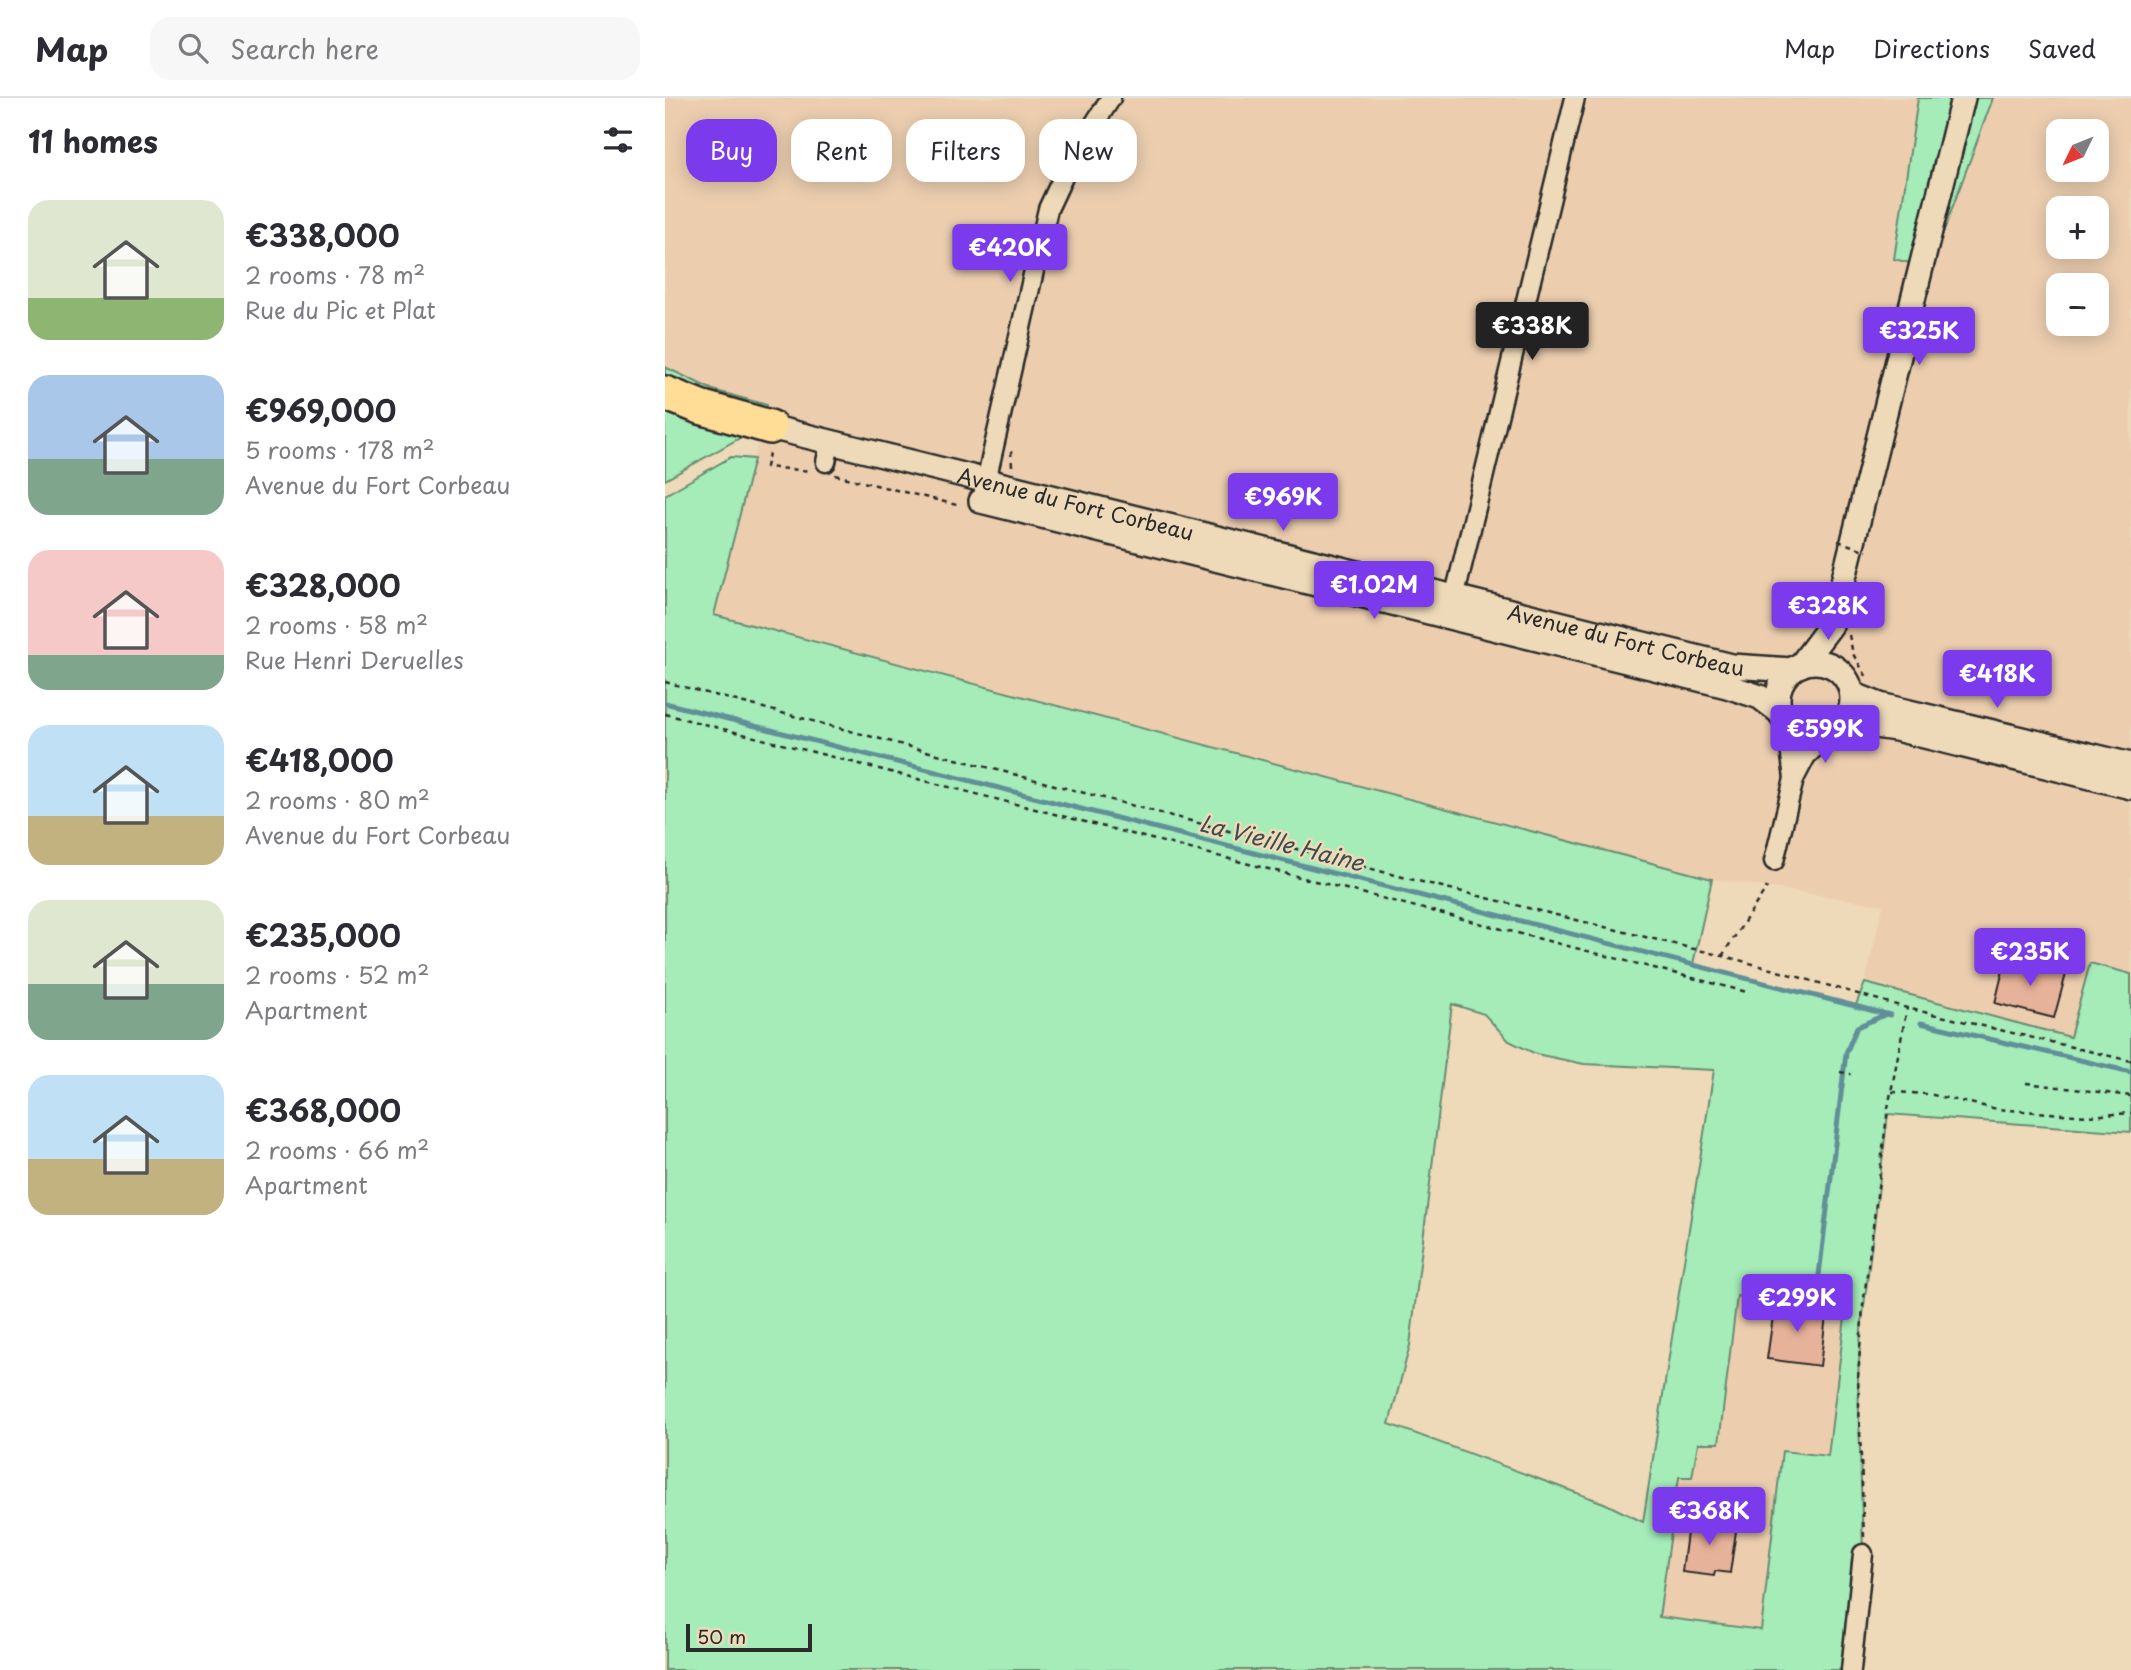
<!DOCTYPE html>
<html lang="en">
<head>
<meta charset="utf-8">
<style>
	:root { --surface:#fff; --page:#f7f7f7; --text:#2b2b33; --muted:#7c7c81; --line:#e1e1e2; --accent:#7c3aed }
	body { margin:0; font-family:"Playpen Sans",sans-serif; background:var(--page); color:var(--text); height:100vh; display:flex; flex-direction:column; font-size:26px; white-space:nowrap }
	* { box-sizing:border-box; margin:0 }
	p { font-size:23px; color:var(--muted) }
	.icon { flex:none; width:38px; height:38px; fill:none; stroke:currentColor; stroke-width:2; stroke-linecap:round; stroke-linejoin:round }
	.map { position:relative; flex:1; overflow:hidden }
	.drawer { display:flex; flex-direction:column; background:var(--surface); width:665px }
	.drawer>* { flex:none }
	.top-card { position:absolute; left:21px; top:21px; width:665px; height:63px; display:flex; gap:14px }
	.needle { width:46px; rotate:227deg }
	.tools { position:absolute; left:1381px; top:21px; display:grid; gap:14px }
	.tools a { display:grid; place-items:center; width:63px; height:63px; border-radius:14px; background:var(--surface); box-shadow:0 4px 18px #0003; font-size:35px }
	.scale { position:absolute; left:21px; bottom:18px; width:126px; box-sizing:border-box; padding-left:7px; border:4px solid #2b2b2b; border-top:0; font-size:19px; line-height:24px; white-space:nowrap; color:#2b2b2b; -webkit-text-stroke:5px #eedab8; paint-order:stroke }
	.price { position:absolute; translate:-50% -60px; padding:0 16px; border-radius:7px; background:var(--accent); color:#fff; font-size:23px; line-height:46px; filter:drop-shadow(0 2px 4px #0008) }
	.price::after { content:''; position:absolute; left:50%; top:42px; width:21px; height:16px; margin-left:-10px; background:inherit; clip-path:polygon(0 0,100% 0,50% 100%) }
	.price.current { background:#222; color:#fff }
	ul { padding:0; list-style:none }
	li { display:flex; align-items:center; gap:21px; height:175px; padding:0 28px }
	li span { display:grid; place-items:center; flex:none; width:196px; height:140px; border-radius:21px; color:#555 }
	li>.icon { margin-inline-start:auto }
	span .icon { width:84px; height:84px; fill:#fffc; stroke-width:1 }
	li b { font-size:30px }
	h2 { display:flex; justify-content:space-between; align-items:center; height:84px; padding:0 28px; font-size:30px }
	.chip { padding:0 24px; border-radius:21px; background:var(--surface); box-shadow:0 4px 18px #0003; font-size:24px; line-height:63px }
	.chip.current { background:var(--accent); color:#fff }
	header { display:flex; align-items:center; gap:42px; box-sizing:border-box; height:98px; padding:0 35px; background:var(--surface); border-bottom:2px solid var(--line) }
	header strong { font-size:33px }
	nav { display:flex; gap:38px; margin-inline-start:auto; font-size:24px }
	.search { width:490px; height:63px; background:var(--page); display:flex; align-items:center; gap:18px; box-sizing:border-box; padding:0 24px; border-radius:21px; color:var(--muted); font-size:26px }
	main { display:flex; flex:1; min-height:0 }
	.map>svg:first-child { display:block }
	.built { fill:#ecceaf; fill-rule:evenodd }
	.green { fill:#a5ecb9; stroke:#688c72; stroke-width:2; fill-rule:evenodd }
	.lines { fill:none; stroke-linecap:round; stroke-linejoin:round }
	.stream { stroke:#608f98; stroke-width:5 }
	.building { fill:#e7b29a; stroke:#2b2b2b; stroke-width:2 }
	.minor-casing { stroke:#2b2b2b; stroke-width:23 }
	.tertiary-casing { stroke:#2b2b2b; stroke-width:28 }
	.motorway-casing { stroke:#2b2b2b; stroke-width:38 }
	.path { stroke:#2b2b2b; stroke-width:2.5; stroke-dasharray:5 5; stroke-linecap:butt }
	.minor { stroke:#eedab8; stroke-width:18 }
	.tertiary { stroke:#eedab8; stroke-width:23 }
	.motorway { stroke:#ffdd96; stroke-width:33 }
	.path-bridge { stroke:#2b2b2b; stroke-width:2.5; stroke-dasharray:5 5; stroke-linecap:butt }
	.labels { text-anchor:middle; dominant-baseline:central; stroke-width:5; stroke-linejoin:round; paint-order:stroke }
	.street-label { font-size:21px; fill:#2b2b2b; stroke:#eedab8 }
	.water-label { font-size:23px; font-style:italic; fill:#3d4c4f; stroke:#eedab8 }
</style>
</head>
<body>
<header>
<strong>Map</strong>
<div class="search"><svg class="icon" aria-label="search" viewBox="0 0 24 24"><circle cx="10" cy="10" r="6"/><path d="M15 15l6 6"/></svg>Search here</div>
<nav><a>Map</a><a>Directions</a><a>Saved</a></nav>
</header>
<main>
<section class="drawer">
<h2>11 homes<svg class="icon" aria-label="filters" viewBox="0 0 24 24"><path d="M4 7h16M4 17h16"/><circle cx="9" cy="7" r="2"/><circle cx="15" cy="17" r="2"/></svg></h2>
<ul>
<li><span style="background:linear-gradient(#dfe7d0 70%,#8fb573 0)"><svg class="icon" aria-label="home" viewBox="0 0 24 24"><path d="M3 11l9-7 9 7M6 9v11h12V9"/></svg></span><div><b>€338,000</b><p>2 rooms · 78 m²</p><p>Rue du Pic et Plat</p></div></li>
<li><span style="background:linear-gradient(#a9c7e8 60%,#7fa58c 0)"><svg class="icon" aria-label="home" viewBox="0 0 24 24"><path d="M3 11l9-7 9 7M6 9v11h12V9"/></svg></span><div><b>€969,000</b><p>5 rooms · 178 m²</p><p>Avenue du Fort Corbeau</p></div></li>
<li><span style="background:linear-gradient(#f6c9c9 75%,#7fa58c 0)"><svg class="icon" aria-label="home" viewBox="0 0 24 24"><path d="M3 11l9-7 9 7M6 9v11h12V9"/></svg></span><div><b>€328,000</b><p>2 rooms · 58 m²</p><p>Rue Henri Deruelles</p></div></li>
<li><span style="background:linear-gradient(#bfe0f5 65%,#c2b280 0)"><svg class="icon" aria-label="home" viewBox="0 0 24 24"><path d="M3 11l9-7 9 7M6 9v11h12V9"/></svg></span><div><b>€418,000</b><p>2 rooms · 80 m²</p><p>Avenue du Fort Corbeau</p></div></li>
<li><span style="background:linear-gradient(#dfe7d0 60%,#7fa58c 0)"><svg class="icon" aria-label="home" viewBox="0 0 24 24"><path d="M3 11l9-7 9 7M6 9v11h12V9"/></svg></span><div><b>€235,000</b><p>2 rooms · 52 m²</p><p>Apartment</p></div></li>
<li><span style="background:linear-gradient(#bfe0f5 60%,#c2b280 0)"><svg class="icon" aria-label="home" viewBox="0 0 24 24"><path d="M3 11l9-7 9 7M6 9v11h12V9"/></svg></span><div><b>€368,000</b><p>2 rooms · 66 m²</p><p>Apartment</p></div></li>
</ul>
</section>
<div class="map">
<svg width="1466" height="1572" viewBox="0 0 1466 1572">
	<rect width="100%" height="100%" fill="#eedab8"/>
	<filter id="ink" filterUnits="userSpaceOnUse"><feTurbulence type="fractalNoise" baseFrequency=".0143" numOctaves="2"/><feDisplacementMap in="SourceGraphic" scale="14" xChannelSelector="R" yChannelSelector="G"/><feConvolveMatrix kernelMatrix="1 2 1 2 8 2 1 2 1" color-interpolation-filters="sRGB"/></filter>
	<g filter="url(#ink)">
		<!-- built -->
		<g class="built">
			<path d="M 0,0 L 1466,0 L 1466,876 L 1425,866 L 1406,939 L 1200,885 L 1218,807 L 1047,781 L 48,517 L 100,317 L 0,279 ZM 1393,33 L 1432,33 L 1432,72 L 1393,72 ZM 1393,110 L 1432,110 L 1432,149 L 1393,149 ZM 1393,187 L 1432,187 L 1432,226 L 1393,226 Z"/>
			<polygon points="1072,1197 1181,1211 1163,1359 1117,1354 1096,1533 993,1519 1014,1379 1027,1379 1033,1345 1054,1345"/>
		</g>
		<!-- green -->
		<g class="green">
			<polygon points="1253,0 1328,0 1265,170 1229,161"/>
			<polygon points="0,269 48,292 102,307 100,317 0,279"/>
			<polygon points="0,304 87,333 0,382"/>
			<path d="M 66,359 L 89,361 L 49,517 L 1047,781 L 1028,866 L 1190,909 L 1200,885 L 1405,939 L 1425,865 L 1466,876 L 1466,1034 L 1223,1016 L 1196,1232 L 1193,1280 L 1198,1456 L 1186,1572 L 0,1572 L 0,397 ZM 787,906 L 819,916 L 844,943 L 871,956 L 919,966 L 1049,972 L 978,1424 L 939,1405 L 724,1326 L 745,1247 ZM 1072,1198 L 1181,1211 L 1163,1358 L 1117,1353 L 1096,1532 L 994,1519 L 1014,1379 L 1027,1379 L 1033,1345 L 1054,1345 Z"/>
		</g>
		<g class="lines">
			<!-- stream -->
			<g class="stream">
				<polyline points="0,605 1225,917"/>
				<polyline points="1256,925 1466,974"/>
				<polyline points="1151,1202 1181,955 1192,929 1219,917"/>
			</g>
		</g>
		<!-- building -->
		<g class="building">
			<polygon points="1341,860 1401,876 1389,920 1330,905"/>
			<polygon points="1110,1204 1162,1210 1155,1268 1102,1261"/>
			<polygon points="1024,1419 1072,1426 1065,1475 1050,1473 1049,1478 1017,1474"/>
		</g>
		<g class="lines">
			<defs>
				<g id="minor">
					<polyline points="161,364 165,345"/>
					<polyline points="319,392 383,111 406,62 446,0"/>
					<polyline points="787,509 910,0"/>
					<polyline points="1122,625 1129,681"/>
					<polyline points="1109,763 1129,681 1141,658 1165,635"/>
					<polyline points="1186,1572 1198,1456"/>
				</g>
				<g id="tertiary">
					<path id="s1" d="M 105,329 L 1067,568 L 1127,572"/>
					<polyline points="316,403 1062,588 1095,599 1116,615"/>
					<circle cx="1150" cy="601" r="37"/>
					<polyline points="1136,567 1166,527 1174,500 1298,0"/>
					<polyline points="1187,596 1215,607 1466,667"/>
					<polyline points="1175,628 1203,627 1231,631 1466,689"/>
				</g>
				<polyline id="motorway" points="0,295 35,309 105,329"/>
			</defs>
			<!-- minor casing -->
			<use href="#minor" class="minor-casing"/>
			<!-- tertiary casing -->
			<use href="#tertiary" class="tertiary-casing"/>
			<!-- motorway casing -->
			<use href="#motorway" class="motorway-casing"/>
			<!-- path -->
			<g class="path">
				<polyline points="346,353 347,368"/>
				<polyline points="104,355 101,369 146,373"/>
				<polyline points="170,377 296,408"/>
				<polyline points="1184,537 1188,556 1203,581"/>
				<polyline points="0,584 745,781 1074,862 1242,910 1466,963"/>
				<polyline points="0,616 1082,894"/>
				<polyline points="1057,858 1102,789"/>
				<polyline points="1175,974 1186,976"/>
				<polyline points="1361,985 1466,998"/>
				<polyline points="1227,994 1263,996 1332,1011 1423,1018 1466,1015"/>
				<polyline points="1199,1439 1193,1280 1198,1208 1223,1010 1242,910"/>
			</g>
			<!-- minor -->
			<use href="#minor" class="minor"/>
			<!-- tertiary -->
			<use href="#tertiary" class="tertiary"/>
			<!-- motorway -->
			<use href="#motorway" class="motorway"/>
			<!-- path-bridge -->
			<polyline class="path-bridge" points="1173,443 1202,453"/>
		</g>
	</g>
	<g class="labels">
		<!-- street labels -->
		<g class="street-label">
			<text stroke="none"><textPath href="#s1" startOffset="315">Avenue du Fort Corbeau</textPath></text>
			<text stroke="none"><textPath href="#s1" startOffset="882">Avenue du Fort Corbeau</textPath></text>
		</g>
		<!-- water labels -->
		<g class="water-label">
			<text transform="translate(617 744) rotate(14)">La Vieille Haine</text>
		</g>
	</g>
</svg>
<div class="tools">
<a><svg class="needle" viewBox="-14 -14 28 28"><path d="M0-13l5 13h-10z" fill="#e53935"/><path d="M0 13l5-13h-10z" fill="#7c7c81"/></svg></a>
<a>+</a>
<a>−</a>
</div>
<div class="scale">50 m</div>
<b class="price" style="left:345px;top:186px">€420K</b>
<b class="price current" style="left:867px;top:264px">€338K</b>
<b class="price" style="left:1254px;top:269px">€325K</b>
<b class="price" style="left:618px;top:435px">€969K</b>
<b class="price" style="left:709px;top:523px">€1.02M</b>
<b class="price" style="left:1163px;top:544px">€328K</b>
<b class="price" style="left:1332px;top:612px">€418K</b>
<b class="price" style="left:1160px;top:667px">€599K</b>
<b class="price" style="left:1365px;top:890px">€235K</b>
<b class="price" style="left:1132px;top:1236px">€299K</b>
<b class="price" style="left:1044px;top:1449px">€368K</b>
<div class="top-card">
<a class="chip current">Buy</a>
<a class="chip">Rent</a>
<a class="chip">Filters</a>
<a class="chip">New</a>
</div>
</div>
</main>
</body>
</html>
